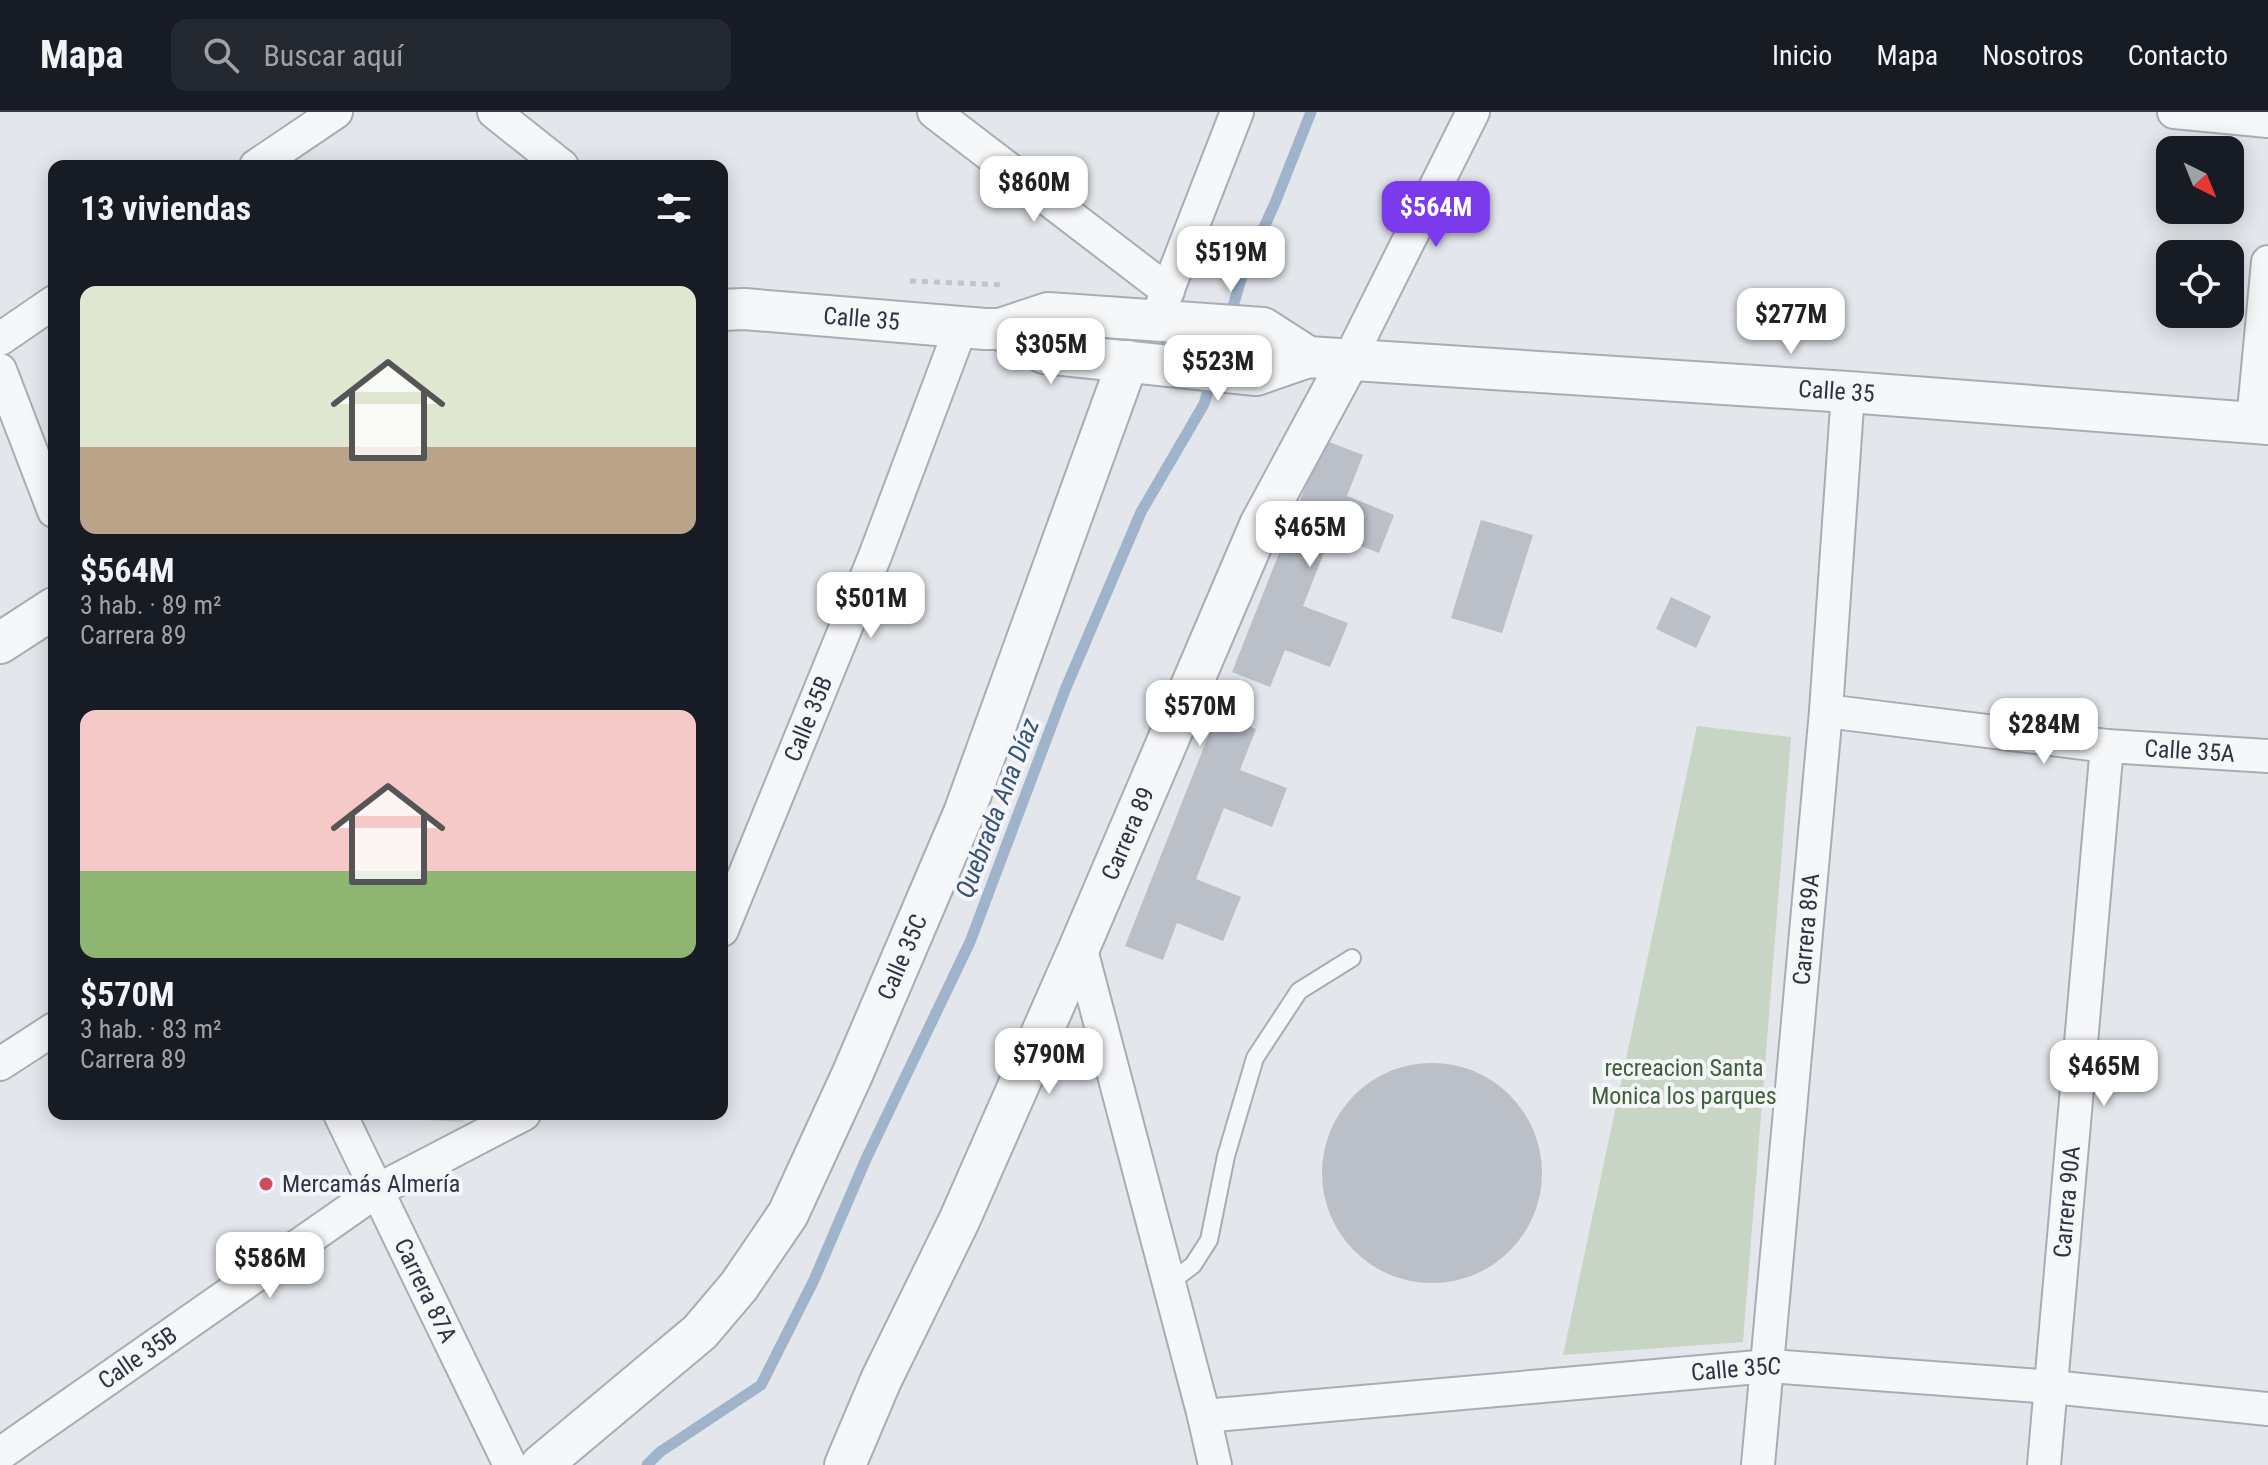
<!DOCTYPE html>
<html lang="es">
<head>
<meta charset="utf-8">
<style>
	:root { --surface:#171b24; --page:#242831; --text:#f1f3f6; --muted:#9ea1a6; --line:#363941; --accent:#7c3aed }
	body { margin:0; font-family:"Roboto Condensed",sans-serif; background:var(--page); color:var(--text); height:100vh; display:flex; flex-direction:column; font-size:30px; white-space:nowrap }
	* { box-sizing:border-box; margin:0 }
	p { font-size:26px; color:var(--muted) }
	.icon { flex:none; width:44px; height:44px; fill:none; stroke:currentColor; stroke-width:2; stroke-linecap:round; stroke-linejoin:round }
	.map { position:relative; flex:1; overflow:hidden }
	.details { position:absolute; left:48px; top:48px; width:680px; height:960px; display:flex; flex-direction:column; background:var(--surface); border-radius:16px; box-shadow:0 4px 20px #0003 }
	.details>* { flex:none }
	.needle { width:52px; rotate:137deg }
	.fabs { position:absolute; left:2156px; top:24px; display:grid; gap:16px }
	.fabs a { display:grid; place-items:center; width:88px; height:88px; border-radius:16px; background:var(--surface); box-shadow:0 4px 20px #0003; font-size:40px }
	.price { position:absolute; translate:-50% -68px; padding:0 18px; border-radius:16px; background:#fff; color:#222; font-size:26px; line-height:52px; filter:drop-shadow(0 2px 4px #0008) }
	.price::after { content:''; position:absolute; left:50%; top:48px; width:24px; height:18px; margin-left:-12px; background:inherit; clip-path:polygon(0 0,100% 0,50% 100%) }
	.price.selected { background:var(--accent); color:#fff }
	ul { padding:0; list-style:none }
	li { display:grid; align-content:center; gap:16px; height:424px; padding:0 32px }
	li span { display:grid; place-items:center; height:248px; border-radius:16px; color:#555 }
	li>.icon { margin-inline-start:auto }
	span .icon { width:144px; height:144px; fill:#fffc; stroke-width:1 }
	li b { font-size:34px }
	h2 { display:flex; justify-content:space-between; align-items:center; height:96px; padding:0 32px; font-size:34px }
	header { display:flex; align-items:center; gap:48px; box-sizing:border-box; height:112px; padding:0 40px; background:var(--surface); border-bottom:2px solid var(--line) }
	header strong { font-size:38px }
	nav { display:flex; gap:44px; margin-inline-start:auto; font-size:28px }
	.search { width:560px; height:72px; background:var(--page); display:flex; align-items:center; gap:20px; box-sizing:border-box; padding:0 28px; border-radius:16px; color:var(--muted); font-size:30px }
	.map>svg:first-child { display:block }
	.green { fill:#c8d4c4 }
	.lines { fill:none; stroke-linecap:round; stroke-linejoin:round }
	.stream { stroke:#9fb4ca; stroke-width:11 }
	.building { fill:#babfc8 }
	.service-casing { stroke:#a8adb5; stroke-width:20 }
	.minor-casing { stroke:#a8adb5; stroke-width:36 }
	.tertiary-casing { stroke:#a8adb5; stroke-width:44 }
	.path { stroke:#c1c4ca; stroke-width:5; stroke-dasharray:6 6; stroke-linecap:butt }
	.service { stroke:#f6f7f9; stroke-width:16 }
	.minor { stroke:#f6f7f9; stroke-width:32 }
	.tertiary { stroke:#f6f7f9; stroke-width:40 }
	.poi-dot { fill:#cb4d5f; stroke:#f3f5f8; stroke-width:3 }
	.labels { text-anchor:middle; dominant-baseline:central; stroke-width:8; stroke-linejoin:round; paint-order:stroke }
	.street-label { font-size:24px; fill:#2b3443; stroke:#f3f5f8 }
	.park-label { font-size:24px; fill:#405e39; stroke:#f3f5f8 }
	.poi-label { font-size:24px; fill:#2b3443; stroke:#f3f5f8; text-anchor:start }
	.water-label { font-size:26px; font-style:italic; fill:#365276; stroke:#f3f5f8 }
</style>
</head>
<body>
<header>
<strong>Mapa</strong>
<div class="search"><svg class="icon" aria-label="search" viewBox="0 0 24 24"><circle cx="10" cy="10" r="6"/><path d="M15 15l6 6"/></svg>Buscar aquí</div>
<nav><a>Inicio</a><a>Mapa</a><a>Nosotros</a><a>Contacto</a></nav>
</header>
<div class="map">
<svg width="2268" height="1353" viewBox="0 0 2268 1353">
	<rect width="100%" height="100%" fill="#e3e6eb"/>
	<!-- green -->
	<g class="green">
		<polygon points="1697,614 1791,625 1743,1230 1563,1243"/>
		<polygon points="367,1002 474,1002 462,1010 369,1005"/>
	</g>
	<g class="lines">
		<!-- stream -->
		<polyline class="stream" points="647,1353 660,1340 761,1273 814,1168 866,1047 970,830 1065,578 1141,400 1204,292 1242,164 1275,91 1311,0"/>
	</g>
	<!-- building -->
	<g class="building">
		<polygon points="1324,328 1363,343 1347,384 1394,403 1379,441 1331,423 1303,494 1348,511 1330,555 1285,538 1270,575 1232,560"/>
		<polygon points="1481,408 1533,423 1502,521 1451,506"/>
		<polygon points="1671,485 1711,504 1696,536 1656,517"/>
		<polygon points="1217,602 1256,617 1240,658 1287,676 1272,715 1224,696 1196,767 1241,785 1223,829 1177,811 1163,848 1125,834"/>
		<circle cx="1432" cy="1061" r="110"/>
	</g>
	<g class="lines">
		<defs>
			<polyline id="service" points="1169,1171 1193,1153 1209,1128 1226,1044 1255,946 1299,879 1352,846"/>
			<g id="minor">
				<polyline points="494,0 562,54"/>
				<polyline points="934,0 1168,179"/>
				<polyline points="2174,0 2268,9"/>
				<polyline points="256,54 336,0"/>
				<polyline points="1160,198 1237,0"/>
				<polyline points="0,227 54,190"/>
				<polyline points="1349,248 1473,0"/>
				<polyline points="0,258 54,399"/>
				<polyline points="2253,310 2268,150"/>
				<path id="s1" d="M 1826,599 L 2107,634 L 2268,644"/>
				<path id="s2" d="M 722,818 L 875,444 L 961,215"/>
				<polyline points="1080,834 1204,1304 1215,1353"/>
				<polyline points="0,952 54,917"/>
				<path id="s3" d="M 340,1002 L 510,1353"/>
				<path id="s4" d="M 1204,1304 L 1769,1254 L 2052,1275 L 2268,1297"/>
				<path id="s5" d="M 0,1342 L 378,1078 L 524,1002"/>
				<path id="s6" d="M 1758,1353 L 1826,599 L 1848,280"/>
				<path id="s7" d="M 2044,1353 L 2107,634"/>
			</g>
			<g id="tertiary">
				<path id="s8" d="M 722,198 L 744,197 L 985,217 L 1000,217 L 1048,201 L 1263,216 L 1308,245"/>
				<path id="s9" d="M 1000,217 L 1044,241 L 1256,263 L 1308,245 L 1848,280 L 2268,312"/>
				<polyline points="0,531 54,496"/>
				<path id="s10" d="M 541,1353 L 700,1220 L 739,1174 L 788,1102 L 852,963 L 964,701 L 1128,249"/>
				<path id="s11" d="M 845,1353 L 881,1268 L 959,1109 L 1080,834 L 1260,413 L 1349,248"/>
			</g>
		</defs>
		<!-- service casing -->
		<use href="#service" class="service-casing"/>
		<!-- minor casing -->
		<use href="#minor" class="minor-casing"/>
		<!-- tertiary casing -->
		<use href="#tertiary" class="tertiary-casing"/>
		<!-- path -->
		<polyline class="path" points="910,169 1004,173"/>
		<!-- service -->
		<use href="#service" class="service"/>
		<!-- minor -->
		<use href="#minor" class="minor"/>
		<!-- tertiary -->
		<use href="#tertiary" class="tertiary"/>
	</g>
	<!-- markers -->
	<circle class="poi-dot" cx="266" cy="1072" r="8"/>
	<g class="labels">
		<!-- street labels -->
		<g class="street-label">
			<text stroke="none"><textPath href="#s8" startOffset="140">Calle 35</textPath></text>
			<text stroke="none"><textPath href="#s9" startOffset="848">Calle 35</textPath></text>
			<text stroke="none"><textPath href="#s2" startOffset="228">Calle 35B</textPath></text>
			<text stroke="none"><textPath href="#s1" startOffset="366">Calle 35A</textPath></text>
			<text stroke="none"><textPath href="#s11" startOffset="692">Carrera 89</textPath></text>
			<text stroke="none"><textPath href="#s6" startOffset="538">Carrera 89A</textPath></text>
			<text stroke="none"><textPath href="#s10" startOffset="636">Calle 35C</textPath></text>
			<text stroke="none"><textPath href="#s7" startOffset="264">Carrera 90A</textPath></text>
			<text stroke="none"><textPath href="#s3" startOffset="196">Carrera 87A</textPath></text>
			<text stroke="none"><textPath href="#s5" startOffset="168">Calle 35B</textPath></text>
			<text stroke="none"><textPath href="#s4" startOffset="534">Calle 35C</textPath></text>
		</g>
		<!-- park labels -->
		<g class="park-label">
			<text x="1684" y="956">recreacion Santa<tspan x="1684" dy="28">Monica los parques</tspan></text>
		</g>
		<!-- poi labels -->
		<g class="poi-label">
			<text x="282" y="1072">Mercamás Almería</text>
		</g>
		<!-- water labels -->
		<g class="water-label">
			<text transform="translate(997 696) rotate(-69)">Quebrada Ana Díaz</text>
		</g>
	</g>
</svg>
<div class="fabs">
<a><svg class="needle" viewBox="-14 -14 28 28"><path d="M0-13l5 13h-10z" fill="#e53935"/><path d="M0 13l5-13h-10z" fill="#9ea1a6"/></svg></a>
<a><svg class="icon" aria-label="locate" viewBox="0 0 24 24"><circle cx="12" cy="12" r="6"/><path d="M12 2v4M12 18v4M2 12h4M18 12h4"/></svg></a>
</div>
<b class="price" style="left:1034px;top:112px">$860M</b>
<b class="price selected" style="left:1436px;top:137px">$564M</b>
<b class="price" style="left:1231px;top:182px">$519M</b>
<b class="price" style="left:1791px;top:244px">$277M</b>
<b class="price" style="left:1051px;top:274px">$305M</b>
<b class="price" style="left:1218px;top:291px">$523M</b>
<b class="price" style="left:1310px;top:457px">$465M</b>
<b class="price" style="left:871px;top:528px">$501M</b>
<b class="price" style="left:1200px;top:636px">$570M</b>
<b class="price" style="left:2044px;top:654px">$284M</b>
<b class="price" style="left:1049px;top:984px">$790M</b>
<b class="price" style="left:2104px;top:996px">$465M</b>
<b class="price" style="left:270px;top:1188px">$586M</b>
<section class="details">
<h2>13 viviendas<svg class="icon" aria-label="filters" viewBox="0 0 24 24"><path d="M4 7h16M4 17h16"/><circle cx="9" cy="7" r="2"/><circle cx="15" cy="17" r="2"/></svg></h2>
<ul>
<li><span style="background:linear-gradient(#dfe7d0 65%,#b9a48a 0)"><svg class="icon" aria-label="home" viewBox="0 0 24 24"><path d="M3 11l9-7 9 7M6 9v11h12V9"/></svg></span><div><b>$564M</b><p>3 hab. · 89 m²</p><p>Carrera 89</p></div></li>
<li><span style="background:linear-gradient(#f6c9c9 65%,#8fb573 0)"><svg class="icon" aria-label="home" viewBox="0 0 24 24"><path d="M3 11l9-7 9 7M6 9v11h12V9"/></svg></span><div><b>$570M</b><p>3 hab. · 83 m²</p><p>Carrera 89</p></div></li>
</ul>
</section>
</div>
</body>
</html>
